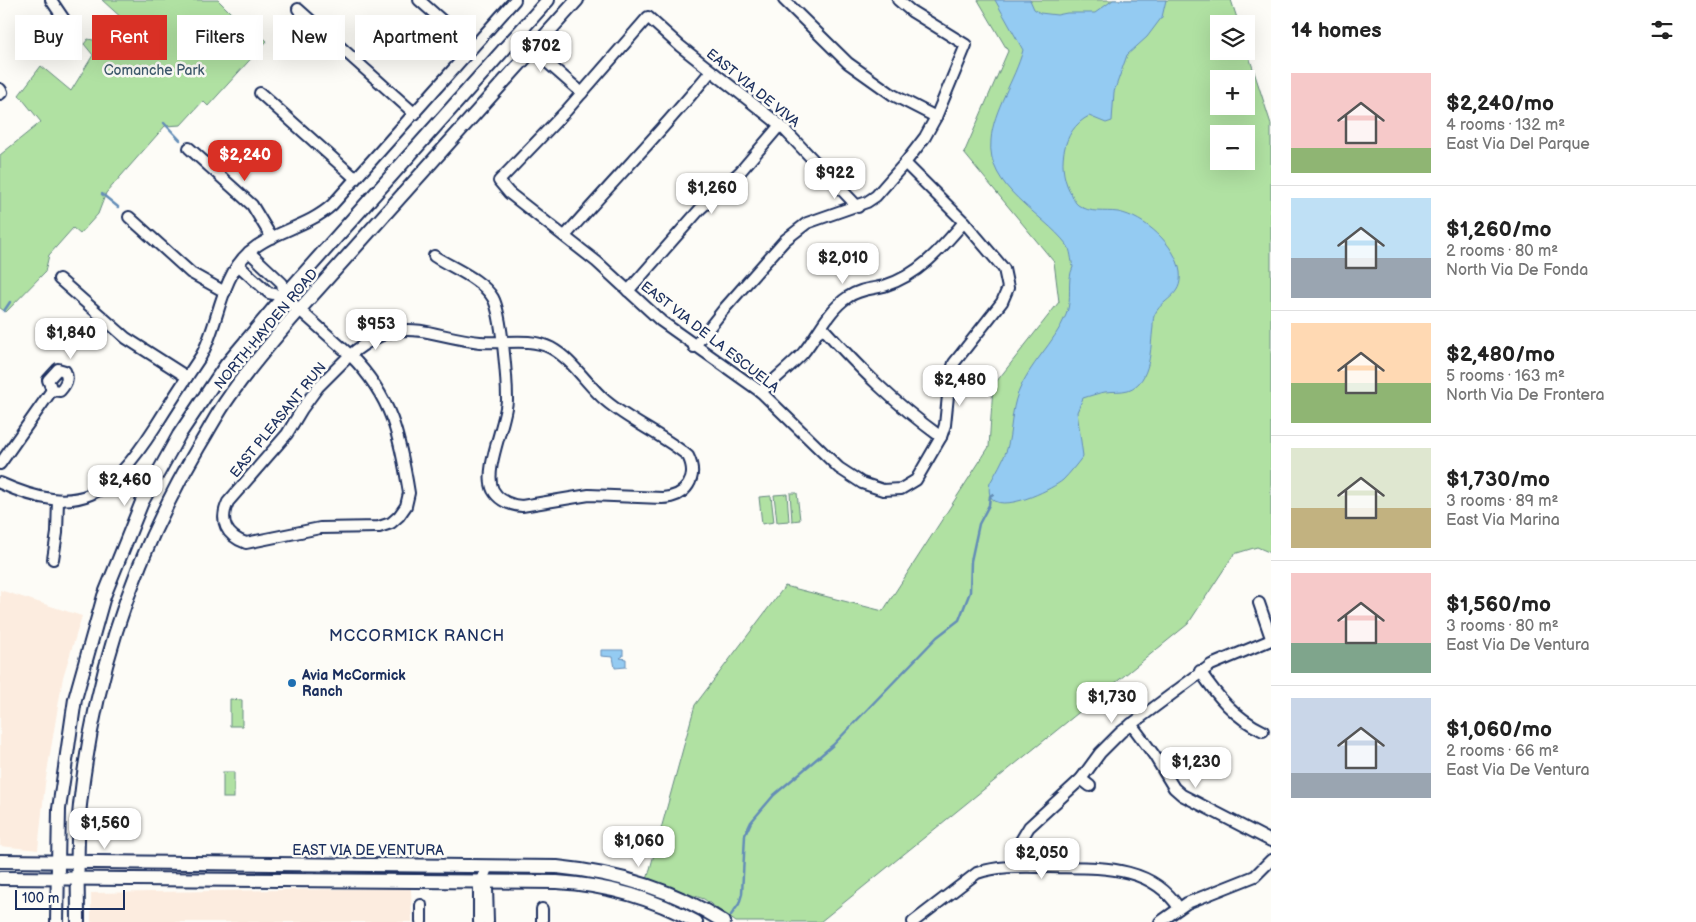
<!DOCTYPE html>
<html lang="en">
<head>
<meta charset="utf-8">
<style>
	:root { --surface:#fff; --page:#f6f6f6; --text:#222; --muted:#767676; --line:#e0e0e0; --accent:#d93025 }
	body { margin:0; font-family:"Balsamiq Sans",sans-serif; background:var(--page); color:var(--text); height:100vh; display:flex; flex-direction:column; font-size:19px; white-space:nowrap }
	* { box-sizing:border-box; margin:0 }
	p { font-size:16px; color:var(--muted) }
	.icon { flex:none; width:28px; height:28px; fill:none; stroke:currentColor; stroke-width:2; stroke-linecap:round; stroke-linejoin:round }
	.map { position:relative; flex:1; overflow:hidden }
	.details { display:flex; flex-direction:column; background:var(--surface); width:425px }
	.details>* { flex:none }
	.top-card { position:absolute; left:15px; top:15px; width:475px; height:45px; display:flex; gap:10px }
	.fabs { position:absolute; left:1210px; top:15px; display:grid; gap:10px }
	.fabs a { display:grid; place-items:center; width:45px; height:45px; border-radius:0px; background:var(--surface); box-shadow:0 5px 20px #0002; font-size:25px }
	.scale { position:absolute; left:15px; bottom:12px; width:110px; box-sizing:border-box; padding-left:5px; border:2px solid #1b2f5e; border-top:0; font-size:14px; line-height:18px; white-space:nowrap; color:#1b2f5e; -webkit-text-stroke:4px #fdfcf7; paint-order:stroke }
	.price { position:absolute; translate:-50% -42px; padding:0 11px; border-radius:10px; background:#fff; color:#222; font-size:16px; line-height:32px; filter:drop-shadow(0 1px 2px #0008) }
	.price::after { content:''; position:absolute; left:50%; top:30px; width:15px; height:11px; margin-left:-8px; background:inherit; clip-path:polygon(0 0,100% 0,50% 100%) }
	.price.selected { background:var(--accent); color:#fff }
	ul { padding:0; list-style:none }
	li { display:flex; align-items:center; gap:15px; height:125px; padding:0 20px }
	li+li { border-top:1px solid var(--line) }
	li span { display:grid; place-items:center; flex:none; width:140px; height:100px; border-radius:0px; color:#555 }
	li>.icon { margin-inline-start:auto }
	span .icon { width:60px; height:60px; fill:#fffc; stroke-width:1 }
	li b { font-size:21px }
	h2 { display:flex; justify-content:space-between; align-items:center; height:60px; padding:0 20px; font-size:21px }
	.tag { padding:0 18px; border-radius:0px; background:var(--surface); box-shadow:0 5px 20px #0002; font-size:18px; line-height:45px }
	.tag.selected { background:var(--accent); color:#fff }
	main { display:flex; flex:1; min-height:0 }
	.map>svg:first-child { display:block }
	.built { fill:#fcecdf }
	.green { fill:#b0e1a2; stroke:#668880; fill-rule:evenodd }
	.water { fill:#94cbf2; stroke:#648db7 }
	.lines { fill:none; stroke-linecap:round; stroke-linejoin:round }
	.stream { stroke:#648db7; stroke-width:2.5 }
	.minor-casing { stroke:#1b2f5e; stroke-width:14 }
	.major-casing { stroke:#1b2f5e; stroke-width:16 }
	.minor { stroke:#fdfcf7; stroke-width:10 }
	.major { stroke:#fdfcf7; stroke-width:12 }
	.poi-dot { fill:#1f6fb2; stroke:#fdfcf7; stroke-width:2 }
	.labels { text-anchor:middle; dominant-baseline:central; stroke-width:5; stroke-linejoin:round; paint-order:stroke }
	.park-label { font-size:14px; fill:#405c6f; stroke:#fdfcf7 }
	.street-label { font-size:14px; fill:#1b2f5e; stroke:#fdfcf7 }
	.poi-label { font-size:14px; font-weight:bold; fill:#1b2f5e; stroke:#fdfcf7; text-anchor:start }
	.quarter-label { font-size:16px; letter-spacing:1px; fill:#1b2f5e; stroke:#fdfcf7 }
</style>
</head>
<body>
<main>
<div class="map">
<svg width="1271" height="922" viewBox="0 0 1271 922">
	<rect width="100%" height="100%" fill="#fdfcf7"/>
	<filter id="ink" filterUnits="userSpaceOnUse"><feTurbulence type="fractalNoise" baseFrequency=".02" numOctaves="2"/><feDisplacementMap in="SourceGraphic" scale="10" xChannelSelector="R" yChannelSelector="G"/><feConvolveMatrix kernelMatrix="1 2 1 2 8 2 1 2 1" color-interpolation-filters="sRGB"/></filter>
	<g filter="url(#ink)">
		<!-- built -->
		<g class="built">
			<polygon points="0,590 82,616 63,677 45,784 38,850 0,846"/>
			<polygon points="411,888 412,922 91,922 91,893"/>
		</g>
		<!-- green -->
		<g class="green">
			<polygon points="102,0 218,0 239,21 253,28 267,41 208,106 203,101 181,125 165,126 106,193 98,214 80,234 73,228 49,255 45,272 6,312 0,308 0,155 41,122 19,95 41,66 71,91 93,55 84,44 88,39 98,41 102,40 124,20"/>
			<path d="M 978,0 L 1231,0 L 1239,24 L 1219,24 L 1219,51 L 1246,51 L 1246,47 L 1271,124 L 1271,553 L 1257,547 L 1234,554 L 1188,624 L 820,922 L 736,922 L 704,899 L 647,880 L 695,705 L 785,586 L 883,611 L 989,447 L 993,386 L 1059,302 L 1054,262 L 964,153 L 1008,51 ZM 1219,79 L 1246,79 L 1246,106 L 1219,106 ZM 1219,134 L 1246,134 L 1246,161 L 1219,161 Z"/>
			<polygon points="790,493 797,493 800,520 792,521"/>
			<polygon points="787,494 789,521 777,522 774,495"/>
			<polygon points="771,496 774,522 762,524 759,497"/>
			<polygon points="230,699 242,700 242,726 230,726"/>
			<rect x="223" y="772" width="11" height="26"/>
		</g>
		<!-- water -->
		<g class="water">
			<path d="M 995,0 L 1030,0 L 1034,9 L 1040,13 L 1057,15 L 1067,13 L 1095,13 L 1113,0 L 1166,0 L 1162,17 L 1147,37 L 1127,55 L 1114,92 L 1112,121 L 1106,123 L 1089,116 C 1061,130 1056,170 1072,195 C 1073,198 1075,203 1078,205 C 1091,214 1104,210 1118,212 C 1145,217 1176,245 1180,272 C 1183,298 1161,298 1154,316 C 1153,319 1153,324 1153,327 C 1150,348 1152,382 1128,390 C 1121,392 1112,391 1105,392 C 1098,393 1090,396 1083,398 L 1077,412 L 1083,456 C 1077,464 1070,473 1063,480 C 1050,491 981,524 990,483 C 996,472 1003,461 1007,449 C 1012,431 1011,411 1018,393 C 1029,364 1054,344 1066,315 C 1073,299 1066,281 1073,267 C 1071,260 1071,250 1067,245 C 1042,212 986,188 991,140 C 993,110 1015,80 1023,50 Z"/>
			<polygon points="623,650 623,656 620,658 626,659 626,667 615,668 613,657 601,656 601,650"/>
		</g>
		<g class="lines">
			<!-- stream -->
			<g class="stream">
				<polyline points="164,123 180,140"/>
				<polyline points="102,194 118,207"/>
				<polyline points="4,311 10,302"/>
				<polyline points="731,915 739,904 742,894 745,835 751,822 774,795 833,745 937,637 959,620 970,592 971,561 979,524 989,505 990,496 993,494"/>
			</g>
			<defs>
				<g id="minor">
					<polyline points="51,0 74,34"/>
					<polyline points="419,0 472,47"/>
					<polyline points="784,0 848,63 893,95 936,117"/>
					<polyline points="298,9 415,114"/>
					<polyline points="516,35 582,93"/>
					<polyline points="0,89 2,92 0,94"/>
					<polyline points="260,93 355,178"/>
					<polyline points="189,148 252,205 272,238"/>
					<polyline points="858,207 780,125 680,46 648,17 567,110 499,181 509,193 597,262 661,321 761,392 839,468 862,483 883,490 901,489 916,480 941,437 945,425 950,376 954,363 1002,302 1008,288 1004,269 964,222 905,163"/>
					<polyline points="129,217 191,273 225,292"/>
					<path d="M 565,236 C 614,180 665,128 711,71"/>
					<polyline points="249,252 282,283 284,296"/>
					<path d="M 238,265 L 269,293 L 284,296 L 350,355 C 402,312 424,336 480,342 C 503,344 530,337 551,348 C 573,360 587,385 606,401 C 631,422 663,435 688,456 C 699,478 686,497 662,498 L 589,495 L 522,506 C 511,505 499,501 493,490 C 483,470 506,424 507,400 C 507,381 502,314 493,298 C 482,279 452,268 434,256"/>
					<polyline points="59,279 126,338 187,377"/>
					<polyline points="628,291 701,208 740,172 780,125"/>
					<path d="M 822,327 C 861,370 893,402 941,437"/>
					<polyline points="694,347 724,309 785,240 807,223 867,202 876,196 905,163 925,137 936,117 966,45 911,11 898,0"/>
					<path d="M 350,355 C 392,397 400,437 409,493 L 406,506 L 399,516 L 391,523 L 379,527 L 320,528 L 246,543 C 226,536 219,521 228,502 L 287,434 L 302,409 L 318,387 Z"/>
					<path d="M 58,369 L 65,371 C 69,379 66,384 60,391 L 52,390 L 48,380 Z"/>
					<path d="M 761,392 C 774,379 790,367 803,353 C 818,335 828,310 848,297 C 859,289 872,289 884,286 C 919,275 941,249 964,222"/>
					<polyline points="0,464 52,390"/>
					<path d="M 0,483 C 80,519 111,495 155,427 C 170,403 185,380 201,356 C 219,324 220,278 249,252 C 273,231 308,227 332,205 L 515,0"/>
					<polyline points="53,559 57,533 58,500"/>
					<polyline points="1259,603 1271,638"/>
					<path d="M 1200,671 C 1217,696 1235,718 1263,731"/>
					<polyline points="1131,724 1154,755 1174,788 1182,795 1271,841"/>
					<polyline points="1081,779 1090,786"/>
					<polyline points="1012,867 1016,849 1029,827 1081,779 1100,753 1121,732 1211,665 1271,640"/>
					<polyline points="484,881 487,887 488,922"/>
					<polyline points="542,909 542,922"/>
					<polyline points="421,922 421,905"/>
					<polyline points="479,922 479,887 488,866"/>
					<path d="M 913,922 L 977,873 C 1001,865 1025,867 1050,867 C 1096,868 1150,863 1179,908"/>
					<polyline points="1160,922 1187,903 1255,876 1271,860"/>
				</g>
				<g id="major">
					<path d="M 0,861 L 557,867 C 617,873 673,889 724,922"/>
					<path d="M 0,878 L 557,882 C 606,885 653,898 696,922"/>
					<polyline points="57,922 59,809 75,699 104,596 142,502 179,435 226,365 284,296 548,0"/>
					<path d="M 78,922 C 78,883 76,844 80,805 C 94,676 133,557 199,446 C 209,430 218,412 229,397 C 250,366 275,338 300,309 L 577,0"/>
				</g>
			</defs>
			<!-- minor casing -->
			<use href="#minor" class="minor-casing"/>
			<!-- major casing -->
			<use href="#major" class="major-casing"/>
			<!-- minor -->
			<use href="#minor" class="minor"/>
			<!-- major -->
			<use href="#major" class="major"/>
		</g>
	</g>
	<!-- markers -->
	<circle class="poi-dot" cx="292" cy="683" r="5"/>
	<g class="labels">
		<!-- park labels -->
		<g class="park-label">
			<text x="154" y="70">Comanche Park</text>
		</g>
		<!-- street labels -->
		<g class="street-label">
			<text transform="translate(753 88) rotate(39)">EAST VIA DE VIVA</text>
			<text transform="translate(266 329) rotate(-50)">NORTH HAYDEN ROAD</text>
			<text transform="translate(710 337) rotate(38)">EAST VIA DE LA ESCUELA</text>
			<text transform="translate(278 420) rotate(-51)">EAST PLEASANT RUN</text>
			<text x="368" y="850">EAST VIA DE VENTURA</text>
		</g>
		<!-- poi labels -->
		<g class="poi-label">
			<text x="302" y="675">Avia McCormick<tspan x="302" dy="16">Ranch</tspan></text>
		</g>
		<!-- quarter labels -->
		<g class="quarter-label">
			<text x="417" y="636">MCCORMICK RANCH</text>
		</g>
	</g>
</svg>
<div class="fabs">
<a><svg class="icon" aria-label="layers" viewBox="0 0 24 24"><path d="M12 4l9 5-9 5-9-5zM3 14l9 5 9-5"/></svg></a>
<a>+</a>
<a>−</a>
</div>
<div class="scale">100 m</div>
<b class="price" style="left:541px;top:73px">$702</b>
<b class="price selected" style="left:245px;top:182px">$2,240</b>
<b class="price" style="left:835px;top:200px">$922</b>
<b class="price" style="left:712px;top:215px">$1,260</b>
<b class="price" style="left:843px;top:285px">$2,010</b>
<b class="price" style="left:376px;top:351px">$953</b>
<b class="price" style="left:71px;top:360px">$1,840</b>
<b class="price" style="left:960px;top:407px">$2,480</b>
<b class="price" style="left:125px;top:507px">$2,460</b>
<b class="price" style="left:1112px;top:724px">$1,730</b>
<b class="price" style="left:1196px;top:789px">$1,230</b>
<b class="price" style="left:105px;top:850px">$1,560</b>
<b class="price" style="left:639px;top:868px">$1,060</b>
<b class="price" style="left:1042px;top:880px">$2,050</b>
<div class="top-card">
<a class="tag">Buy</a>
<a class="tag selected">Rent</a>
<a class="tag">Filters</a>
<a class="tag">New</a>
<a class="tag">Apartment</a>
</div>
</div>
<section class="details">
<h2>14 homes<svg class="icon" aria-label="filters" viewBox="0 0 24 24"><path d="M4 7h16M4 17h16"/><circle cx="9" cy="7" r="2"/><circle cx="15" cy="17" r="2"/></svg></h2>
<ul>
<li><span style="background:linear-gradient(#f6c9c9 75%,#8fb573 0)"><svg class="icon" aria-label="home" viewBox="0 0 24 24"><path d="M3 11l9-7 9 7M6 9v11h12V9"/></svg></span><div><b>$2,240/mo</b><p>4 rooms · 132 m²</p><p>East Via Del Parque</p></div></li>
<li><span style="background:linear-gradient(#bfe0f5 60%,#9aa5b1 0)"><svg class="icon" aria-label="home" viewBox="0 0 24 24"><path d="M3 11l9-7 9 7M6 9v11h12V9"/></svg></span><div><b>$1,260/mo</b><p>2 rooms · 80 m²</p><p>North Via De Fonda</p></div></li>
<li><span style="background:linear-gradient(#ffd9b3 60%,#8fb573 0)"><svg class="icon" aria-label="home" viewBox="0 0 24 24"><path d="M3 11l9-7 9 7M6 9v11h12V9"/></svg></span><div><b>$2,480/mo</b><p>5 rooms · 163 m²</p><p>North Via De Frontera</p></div></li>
<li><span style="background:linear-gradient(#dfe7d0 60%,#c2b280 0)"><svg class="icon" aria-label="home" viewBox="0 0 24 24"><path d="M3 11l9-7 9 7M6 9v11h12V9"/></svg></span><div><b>$1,730/mo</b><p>3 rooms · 89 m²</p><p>East Via Marina</p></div></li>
<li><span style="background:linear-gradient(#f6c9c9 70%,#7fa58c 0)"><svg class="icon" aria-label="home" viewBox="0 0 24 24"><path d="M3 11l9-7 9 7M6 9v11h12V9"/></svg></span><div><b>$1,560/mo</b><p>3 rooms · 80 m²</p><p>East Via De Ventura</p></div></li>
<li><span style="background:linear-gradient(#c9d6e8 75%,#9aa5b1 0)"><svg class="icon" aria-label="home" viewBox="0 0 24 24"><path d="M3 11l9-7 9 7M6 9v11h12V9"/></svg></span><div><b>$1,060/mo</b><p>2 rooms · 66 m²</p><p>East Via De Ventura</p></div></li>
</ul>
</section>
</main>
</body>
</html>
